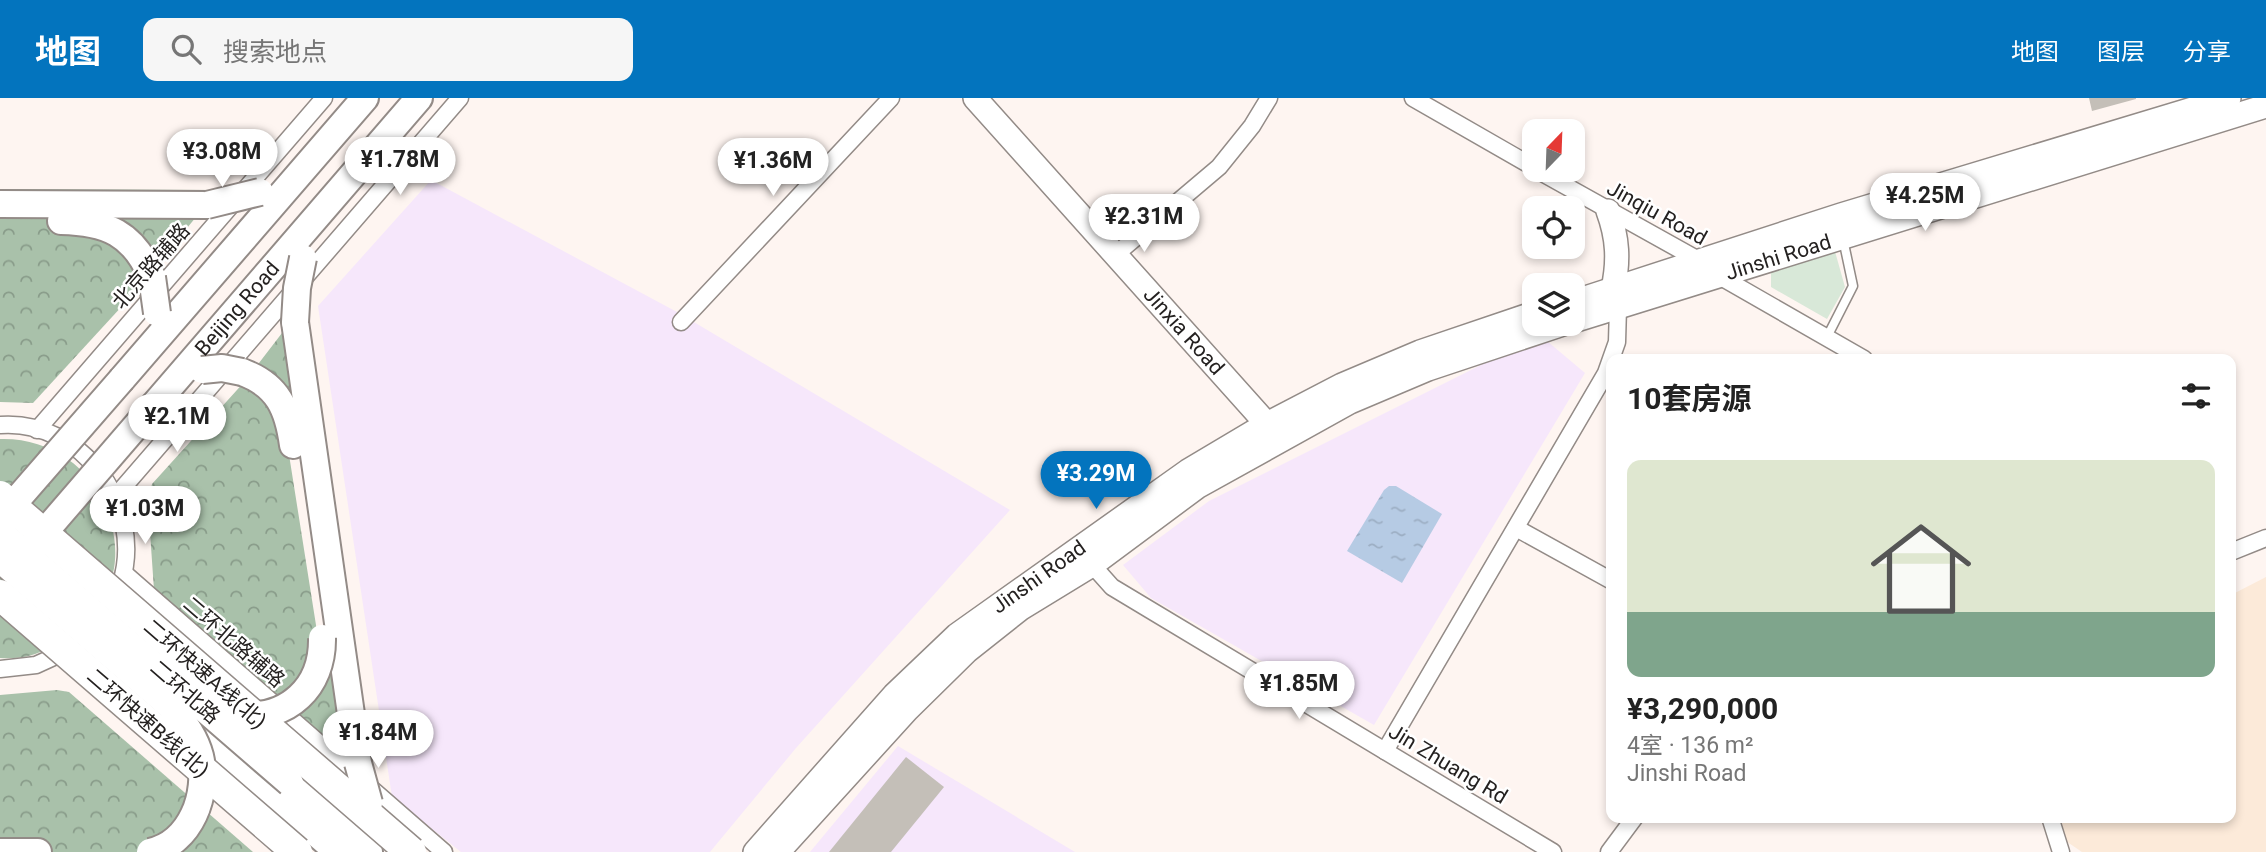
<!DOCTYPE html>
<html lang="zh">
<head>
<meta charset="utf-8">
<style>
	:root { --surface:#fff; --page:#f6f6f6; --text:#222; --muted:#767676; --accent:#0374be }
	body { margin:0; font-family:Roboto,"Noto Sans SC",sans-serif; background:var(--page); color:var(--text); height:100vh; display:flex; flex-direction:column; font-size:26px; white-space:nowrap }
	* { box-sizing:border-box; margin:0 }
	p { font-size:23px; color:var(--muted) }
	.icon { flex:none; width:38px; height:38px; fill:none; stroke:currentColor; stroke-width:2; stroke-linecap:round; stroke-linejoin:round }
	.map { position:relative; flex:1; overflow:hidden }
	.panel { position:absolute; left:1606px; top:256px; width:630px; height:469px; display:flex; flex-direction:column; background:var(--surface); border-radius:14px; box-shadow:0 4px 10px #0003 }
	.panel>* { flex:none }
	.needle { width:46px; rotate:23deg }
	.buttons { position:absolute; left:1522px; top:21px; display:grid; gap:14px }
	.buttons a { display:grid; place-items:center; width:63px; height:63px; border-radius:14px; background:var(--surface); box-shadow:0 4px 10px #0003; font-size:35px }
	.price { position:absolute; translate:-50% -60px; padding:0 16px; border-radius:24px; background:#fff; color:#222; font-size:23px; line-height:46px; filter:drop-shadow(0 2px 4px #0008) }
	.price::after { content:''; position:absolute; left:50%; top:42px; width:21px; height:16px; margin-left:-10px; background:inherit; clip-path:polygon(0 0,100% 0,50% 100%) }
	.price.on { background:var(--accent); color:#fff }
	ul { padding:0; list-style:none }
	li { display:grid; align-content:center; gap:14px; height:371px; padding:0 21px }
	li span { display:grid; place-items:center; height:217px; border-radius:14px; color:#555 }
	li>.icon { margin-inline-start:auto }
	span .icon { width:126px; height:126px; fill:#fffc; stroke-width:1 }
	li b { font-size:30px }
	h2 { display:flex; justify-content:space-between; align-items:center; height:84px; padding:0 21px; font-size:30px }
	header { display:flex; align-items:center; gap:42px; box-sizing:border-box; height:98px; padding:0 35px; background:var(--accent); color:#fff }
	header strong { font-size:33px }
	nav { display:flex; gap:38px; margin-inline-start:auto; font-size:24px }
	.search { width:490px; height:63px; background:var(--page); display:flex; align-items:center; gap:18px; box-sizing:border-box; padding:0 24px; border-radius:14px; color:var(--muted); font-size:26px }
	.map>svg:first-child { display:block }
	.commercial { fill:#f6e7fb }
	.education { fill:#fcead9 }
	.green { fill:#d8e8d8 }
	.forest { fill:url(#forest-crowns) }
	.water { fill:url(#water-ripples) }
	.building { fill:#c4bfb8 }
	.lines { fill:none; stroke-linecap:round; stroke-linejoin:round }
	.lane-casing { stroke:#938b87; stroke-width:11 }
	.street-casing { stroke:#938b87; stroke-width:19 }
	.secondary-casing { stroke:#938b87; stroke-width:26 }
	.primary-casing { stroke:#938b87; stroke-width:30 }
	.lane { stroke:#fff; stroke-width:8 }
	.street { stroke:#fff; stroke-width:16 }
	.secondary { stroke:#fff; stroke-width:23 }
	.primary { stroke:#fff; stroke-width:26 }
	.primary-bridge-casing { stroke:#938b87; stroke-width:30; stroke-linecap:butt }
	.highway-bridge-casing { stroke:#938b87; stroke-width:33; stroke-linecap:butt }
	.primary-bridge { stroke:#fff; stroke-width:26 }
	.highway-bridge { stroke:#fff; stroke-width:30 }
	.labels { text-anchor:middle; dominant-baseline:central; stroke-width:5; stroke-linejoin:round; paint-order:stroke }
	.street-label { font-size:21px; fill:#242120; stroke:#fff }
</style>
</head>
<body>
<header>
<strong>地图</strong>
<div class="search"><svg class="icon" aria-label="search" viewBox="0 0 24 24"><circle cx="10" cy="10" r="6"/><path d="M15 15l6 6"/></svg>搜索地点</div>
<nav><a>地图</a><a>图层</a><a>分享</a></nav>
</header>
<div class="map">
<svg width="2266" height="754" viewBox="0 0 2266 754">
	<defs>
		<pattern id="forest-crowns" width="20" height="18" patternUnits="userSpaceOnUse" patternTransform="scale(1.75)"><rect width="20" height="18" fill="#a9c1aa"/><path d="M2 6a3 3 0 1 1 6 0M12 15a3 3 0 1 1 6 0" fill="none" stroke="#899c8a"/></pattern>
		<pattern id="water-ripples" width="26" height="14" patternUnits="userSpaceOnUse" patternTransform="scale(1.75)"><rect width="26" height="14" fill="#b6cbe4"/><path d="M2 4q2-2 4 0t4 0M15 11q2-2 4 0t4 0" fill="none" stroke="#9caec3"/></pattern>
	</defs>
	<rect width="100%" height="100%" fill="#fef5f1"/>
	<!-- commercial -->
	<g class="commercial">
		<polygon points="431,82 677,214 1010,412 796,650 710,754 461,754 392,699 318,208"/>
		<polygon points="1547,243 1585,275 1374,627 1151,500 1123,467 1209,403 1501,257"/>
		<polygon points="898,648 1075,754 810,754"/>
	</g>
	<!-- education -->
	<polygon class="education" points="2266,479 2266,754 2082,754 2060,739 2056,719 2231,719 2231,497"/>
	<!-- green -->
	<polygon class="green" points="1834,150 1845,189 1827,221 1771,189 1771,168"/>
	<!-- forest -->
	<g class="forest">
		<polygon points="0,91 218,92 135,194 33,305 0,304"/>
		<polygon points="282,235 292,291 284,325 319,546 335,571 345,659 154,492 148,405 152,386 246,282"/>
		<path d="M 0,341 C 58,339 107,381 114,439 C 116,451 116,469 111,481 C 105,494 89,507 80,518 C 55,548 41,562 0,560 Z"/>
		<polygon points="57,592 69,594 253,754 0,754 0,597"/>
	</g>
	<!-- water -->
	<polygon class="water" points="1389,388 1396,388 1442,416 1402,485 1347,453 1384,392"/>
	<!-- building -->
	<g class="building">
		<polygon points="2089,0 2136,0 2136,1 2092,13"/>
		<polygon points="906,659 944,689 891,754 829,754"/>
	</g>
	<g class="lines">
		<defs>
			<polyline id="lane" points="1827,239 1853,188 1843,141"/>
			<g id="street">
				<polyline points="1413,0 1535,70"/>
				<polyline points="1537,72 1702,164 1721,179 1864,261"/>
				<polyline points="1115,157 1219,69 1252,28 1269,0"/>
				<polyline points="681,224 891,0"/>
				<path d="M 0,327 C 82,321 145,408 121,485"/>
				<polyline points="37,332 324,0"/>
				<polyline points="115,399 460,0"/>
				<polyline points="1516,430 1612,483"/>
				<polyline points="2231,454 2266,440"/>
				<polyline points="1087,461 1112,489 1553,754"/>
				<polyline points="124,475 444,754"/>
				<polyline points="0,571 36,567 71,551"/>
				<polyline points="1385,653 1606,275 1617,244 1618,209"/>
				<polyline points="2050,719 2061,754"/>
				<polyline points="1609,754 1635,719"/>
			</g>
			<g id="secondary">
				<path id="s1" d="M 975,0 L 1275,335"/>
				<path d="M 1608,113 C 1618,140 1619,163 1613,191"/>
				<polyline points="1573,204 1841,117 2229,0"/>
				<path id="s2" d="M 1573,223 L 2266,8"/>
				<path id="s3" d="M 755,754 L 894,597 L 957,537 L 1188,373 L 1267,326 L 1342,287 L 1420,254 L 1535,215"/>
				<polyline points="778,754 907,612 967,553 1020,511 1092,467 1197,389 1350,304 1428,271 1563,226"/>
			</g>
			<g id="primary">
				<polyline points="0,106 207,107"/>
				<path d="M 61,123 C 107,124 133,135 152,179"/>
				<polyline points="295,224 358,665"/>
				<path d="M 242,274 C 278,287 288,311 293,347"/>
				<polyline points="122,281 365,0"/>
				<path id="s4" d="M 155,306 L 419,0"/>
				<polyline points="181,618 338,754"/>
				<polyline points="290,685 369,754"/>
				<polyline points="0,754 38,754"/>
			</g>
		</defs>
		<!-- lane casing -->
		<use href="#lane" class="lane-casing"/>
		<!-- street casing -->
		<use href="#street" class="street-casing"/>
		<!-- secondary casing -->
		<use href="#secondary" class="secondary-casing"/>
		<!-- primary casing -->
		<use href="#primary" class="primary-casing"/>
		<!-- lane -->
		<use href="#lane" class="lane"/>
		<!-- street -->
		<use href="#street" class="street"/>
		<!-- secondary -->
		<use href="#secondary" class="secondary"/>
		<!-- primary -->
		<use href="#primary" class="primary"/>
		<defs>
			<g id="primary-bridge">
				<polyline points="207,107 260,94"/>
				<polyline points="152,179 157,215"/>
				<polyline points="295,224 297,190 303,160"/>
				<polyline points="202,272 222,270 242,274"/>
				<polyline points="0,421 122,281"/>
				<polyline points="0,434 290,685"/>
				<polyline points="29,452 155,306"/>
				<path d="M 0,461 L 169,607 C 183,622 195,638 200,658 C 209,696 191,745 150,754"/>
				<path d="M 239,617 C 288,622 323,589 322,540"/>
				<polyline points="358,665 369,705"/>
			</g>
			<g id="highway-bridge">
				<polyline points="0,398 411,754"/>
				<polyline points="0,497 297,754"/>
			</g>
		</defs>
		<!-- primary-bridge casing -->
		<use href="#primary-bridge" class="primary-bridge-casing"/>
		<!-- highway-bridge casing -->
		<use href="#highway-bridge" class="highway-bridge-casing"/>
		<!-- primary-bridge -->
		<use href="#primary-bridge" class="primary-bridge"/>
		<!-- highway-bridge -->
		<use href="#highway-bridge" class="highway-bridge"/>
	</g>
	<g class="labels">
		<!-- street labels -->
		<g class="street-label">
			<text transform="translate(1657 115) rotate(29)">Jinqiu Road</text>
			<text stroke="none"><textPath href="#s2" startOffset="215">Jinshi Road</textPath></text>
			<text transform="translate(151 168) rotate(-49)">北京路辅路</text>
			<text stroke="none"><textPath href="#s4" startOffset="126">Beijing Road</textPath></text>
			<text stroke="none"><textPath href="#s1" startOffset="313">Jinxia Road</textPath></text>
			<text stroke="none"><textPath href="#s3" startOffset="397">Jinshi Road</textPath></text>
			<text transform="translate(234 544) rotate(41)">二环北路辅路</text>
			<text transform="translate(205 576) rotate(41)">二环快速A线(北)</text>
			<text transform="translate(185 594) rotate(41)">二环北路</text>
			<text transform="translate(148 625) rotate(41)">二环快速B线(北)</text>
			<text transform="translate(1448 666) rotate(31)">Jin Zhuang Rd</text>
		</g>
	</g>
</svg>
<div class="buttons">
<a><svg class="needle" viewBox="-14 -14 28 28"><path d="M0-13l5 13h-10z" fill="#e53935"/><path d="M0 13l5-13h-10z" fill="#767676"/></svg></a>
<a><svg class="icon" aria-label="locate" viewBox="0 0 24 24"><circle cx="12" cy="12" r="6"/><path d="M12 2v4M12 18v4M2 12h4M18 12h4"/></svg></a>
<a><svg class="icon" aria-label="layers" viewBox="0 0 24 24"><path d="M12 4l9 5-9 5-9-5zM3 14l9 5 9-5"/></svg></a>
</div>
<b class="price" style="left:222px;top:91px">¥3.08M</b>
<b class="price" style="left:400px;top:99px">¥1.78M</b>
<b class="price" style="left:773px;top:100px">¥1.36M</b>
<b class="price" style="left:1925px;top:135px">¥4.25M</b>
<b class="price" style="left:1144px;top:156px">¥2.31M</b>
<b class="price" style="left:177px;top:356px">¥2.1M</b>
<b class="price on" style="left:1096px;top:413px">¥3.29M</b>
<b class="price" style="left:145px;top:448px">¥1.03M</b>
<b class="price" style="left:1299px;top:623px">¥1.85M</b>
<b class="price" style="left:378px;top:672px">¥1.84M</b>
<section class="panel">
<h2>10套房源<svg class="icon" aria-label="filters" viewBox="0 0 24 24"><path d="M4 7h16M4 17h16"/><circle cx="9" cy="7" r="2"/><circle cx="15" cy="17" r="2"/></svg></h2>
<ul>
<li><span style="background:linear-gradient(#dfe7d0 70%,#7fa58c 0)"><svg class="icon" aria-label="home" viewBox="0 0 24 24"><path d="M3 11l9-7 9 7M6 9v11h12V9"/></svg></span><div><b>¥3,290,000</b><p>4室 · 136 m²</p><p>Jinshi Road</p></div></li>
</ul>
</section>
</div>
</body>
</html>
